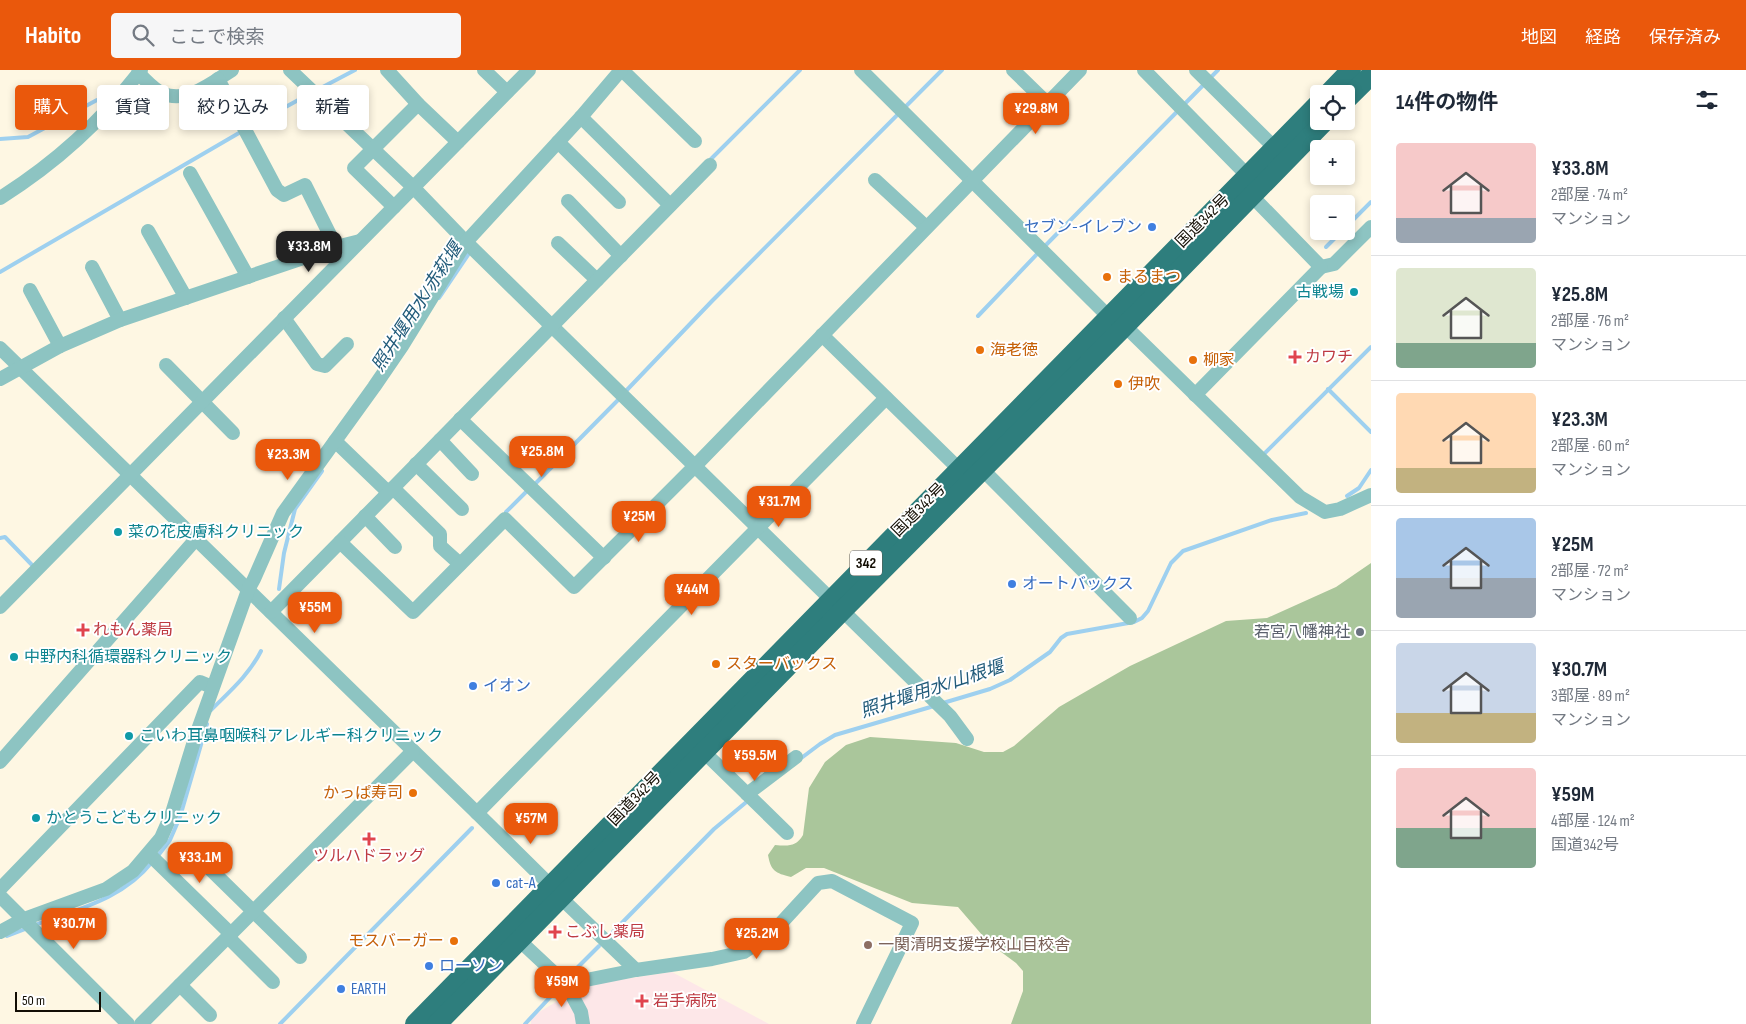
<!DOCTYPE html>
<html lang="ja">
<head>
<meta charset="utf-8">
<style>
	:root { --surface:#fff; --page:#f6f6f7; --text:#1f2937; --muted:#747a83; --line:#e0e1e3; --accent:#ea580c }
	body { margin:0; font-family:"Sofia Sans Condensed","Noto Sans JP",sans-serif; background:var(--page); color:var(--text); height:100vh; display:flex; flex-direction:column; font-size:19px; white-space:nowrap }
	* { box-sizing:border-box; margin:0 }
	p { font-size:16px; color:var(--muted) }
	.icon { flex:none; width:28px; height:28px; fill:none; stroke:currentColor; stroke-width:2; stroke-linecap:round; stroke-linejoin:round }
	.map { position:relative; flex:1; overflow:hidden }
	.side { display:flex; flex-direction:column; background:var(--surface); width:375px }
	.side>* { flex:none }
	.guide { position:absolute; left:15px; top:15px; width:475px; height:45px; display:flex; gap:10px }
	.fabs { position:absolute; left:1310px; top:15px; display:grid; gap:10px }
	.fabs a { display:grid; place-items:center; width:45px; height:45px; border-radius:5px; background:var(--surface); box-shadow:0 2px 8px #0003; font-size:25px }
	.scale { position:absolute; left:15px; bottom:12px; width:86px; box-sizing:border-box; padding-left:5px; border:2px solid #130e04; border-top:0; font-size:14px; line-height:18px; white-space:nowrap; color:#130e04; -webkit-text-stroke:4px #fff; paint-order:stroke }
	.price { position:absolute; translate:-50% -42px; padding:0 11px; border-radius:10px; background:var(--accent); color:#fff; font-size:16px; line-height:32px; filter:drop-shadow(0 1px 2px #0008) }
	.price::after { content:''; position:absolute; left:50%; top:30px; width:15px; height:11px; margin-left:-8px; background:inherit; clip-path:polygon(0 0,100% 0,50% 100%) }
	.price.selected { background:#222; color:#fff }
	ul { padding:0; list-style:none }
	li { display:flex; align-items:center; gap:15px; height:125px; padding:0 25px }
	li+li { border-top:1px solid var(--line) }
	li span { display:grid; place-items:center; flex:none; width:140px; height:100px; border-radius:5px; color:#555 }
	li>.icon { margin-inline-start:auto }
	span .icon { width:60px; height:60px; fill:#fffc; stroke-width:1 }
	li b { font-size:21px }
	h2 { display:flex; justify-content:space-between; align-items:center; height:60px; padding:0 25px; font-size:21px }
	.chip { padding:0 18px; border-radius:5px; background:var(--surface); box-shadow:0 2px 8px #0003; font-size:18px; line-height:45px }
	.chip.selected { background:var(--accent); color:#fff }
	header { display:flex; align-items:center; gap:30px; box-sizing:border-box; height:70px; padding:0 25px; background:var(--accent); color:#fff }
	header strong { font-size:24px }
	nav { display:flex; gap:28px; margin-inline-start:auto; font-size:18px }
	.search { width:350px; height:45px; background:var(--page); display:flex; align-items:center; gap:12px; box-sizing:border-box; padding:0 18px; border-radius:5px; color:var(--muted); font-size:19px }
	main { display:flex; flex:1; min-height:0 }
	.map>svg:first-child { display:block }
	.medical { fill:#fde7e8 }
	.forest { fill:#aac69b }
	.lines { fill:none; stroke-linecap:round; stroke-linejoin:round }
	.stream { stroke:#9ed0ef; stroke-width:4 }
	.minor { stroke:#8dc4c2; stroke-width:14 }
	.highway { stroke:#2e7e7d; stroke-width:20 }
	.shop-dot { fill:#3f7fe0; stroke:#fff; stroke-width:2 }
	.food-dot { fill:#e8710a; stroke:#fff; stroke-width:2 }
	.culture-dot { fill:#0f9aa8; stroke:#fff; stroke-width:2 }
	.health-dot { fill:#e0444e; stroke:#fff; stroke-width:2 }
	.worship-dot { fill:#6b7280; stroke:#fff; stroke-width:2 }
	.education-dot { fill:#8d6e63; stroke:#fff; stroke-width:2 }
	.labels { text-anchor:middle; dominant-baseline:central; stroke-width:4; stroke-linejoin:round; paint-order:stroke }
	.shield { fill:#fff; stroke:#5a564f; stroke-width:1 }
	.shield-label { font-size:15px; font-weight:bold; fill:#130e04 }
	.street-label { font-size:16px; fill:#130e04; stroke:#fff }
	.shop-label { font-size:16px; fill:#366cbe; stroke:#fff; text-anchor:start }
	.food-label { font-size:16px; fill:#c56008; stroke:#fff; text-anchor:start }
	.culture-label { font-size:16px; fill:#0d838f; stroke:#fff; text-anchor:start }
	.health-label { font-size:16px; fill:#be3a42; stroke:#fff; text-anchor:start }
	.worship-label { font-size:16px; fill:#5b616d; stroke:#fff; text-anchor:end }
	.education-label { font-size:16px; fill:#785e54; stroke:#fff; text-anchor:start }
	.water-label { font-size:18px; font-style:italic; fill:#215b7a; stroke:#fff }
</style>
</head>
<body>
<header>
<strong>Habito</strong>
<div class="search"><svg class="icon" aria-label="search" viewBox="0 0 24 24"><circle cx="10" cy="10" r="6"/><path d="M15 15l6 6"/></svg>ここで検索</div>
<nav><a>地図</a><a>経路</a><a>保存済み</a></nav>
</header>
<main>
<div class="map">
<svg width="1371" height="954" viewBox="0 0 1371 954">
	<rect width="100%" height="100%" fill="#fef7e3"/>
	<!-- medical -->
	<polygon class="medical" points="672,902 769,954 531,954 531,947 584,915"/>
	<!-- forest -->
	<path class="forest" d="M 1371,493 L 1371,954 L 1011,954 L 1023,921 L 1023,901 L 1016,893 L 989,873 L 958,837 L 912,833 L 824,798 L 806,798 L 791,807 C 775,803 771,801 768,785 L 775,775 C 788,776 796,777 803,765 L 809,718 L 825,692 L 846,675 L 870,667 L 956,673 L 984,682 L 1003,682 L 1014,676 L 1059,637 L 1130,596 L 1226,551 L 1267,548 L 1336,517 Z"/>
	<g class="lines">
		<!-- stream -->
		<g class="stream">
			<polyline points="317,20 355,0"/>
			<polyline points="0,69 28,67 97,30"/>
			<polyline points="710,90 800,0"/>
			<polyline points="1346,157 1371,132"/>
			<polyline points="1044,177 1218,0"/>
			<polyline points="1326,177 1342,161"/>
			<polyline points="0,202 251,56 311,23"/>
			<polyline points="439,228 470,182"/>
			<polyline points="978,246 1039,182"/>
			<polyline points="1328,319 1371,362"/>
			<polyline points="624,323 712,231 942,0"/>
			<polyline points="1263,385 1371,277"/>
			<polyline points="533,416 620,328"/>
			<polyline points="1347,426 1359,418 1371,400"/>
			<polyline points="506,442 528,420"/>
			<polyline points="0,468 5,467 33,496"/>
			<polyline points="279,519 284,483 295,439 322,401"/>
			<polyline points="943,633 990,619 1010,610 1050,582 1061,568 1067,564 1134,552 1142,548 1148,541 1171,493 1183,481 1272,450 1306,443"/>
			<path d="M 211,640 C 229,622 249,605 261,581"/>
			<polyline points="800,689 820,674 835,665 934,636"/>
			<polyline points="157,787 170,770 180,747 207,654"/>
			<path d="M 35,855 C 78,839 123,829 152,792"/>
			<polyline points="612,863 714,759 750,729"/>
			<polyline points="7,866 28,858"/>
			<polyline points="569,906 599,876"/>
			<polyline points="280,954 472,758"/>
			<polyline points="525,954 554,923"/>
		</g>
		<!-- minor -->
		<g class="minor">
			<polyline points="290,0 413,117 466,172 950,646 967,669"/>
			<polyline points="387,0 418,34"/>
			<polyline points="484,0 507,22"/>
			<polyline points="622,0 695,71"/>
			<polyline points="861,0 1109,247 1125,256 1300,427 1325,442 1340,439 1371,425"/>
			<polyline points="1013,0 1047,33"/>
			<polyline points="1144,0 1248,106"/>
			<polyline points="1196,0 1275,78"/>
			<path d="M 138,3 C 146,10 153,19 162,23 C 186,35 213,12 232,0"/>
			<polyline points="218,9 277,120 284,125 305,115 336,177"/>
			<polyline points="581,47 670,135"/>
			<polyline points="558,72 619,132"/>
			<polyline points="190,103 248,207"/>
			<polyline points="875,110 926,157"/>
			<path d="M 0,128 C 54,94 102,51 141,0"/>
			<polyline points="568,131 621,186"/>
			<polyline points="394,137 354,98 418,34 458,72"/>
			<polyline points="148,161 186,228"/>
			<polyline points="558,173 597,210"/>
			<polyline points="92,197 120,250"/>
			<polyline points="1321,197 1334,194 1371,157"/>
			<polyline points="30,220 60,276"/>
			<polyline points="284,248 317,294 325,296 347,274"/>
			<polyline points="822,265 959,399"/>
			<polyline points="0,278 477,743 551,816 561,828 636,900"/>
			<polyline points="166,295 233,363"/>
			<polyline points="0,309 60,276 120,250 336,177 360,171"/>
			<polyline points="1195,325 1321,197 1246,120"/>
			<polyline points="460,349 604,488"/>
			<polyline points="440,370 472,404"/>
			<polyline points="335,371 388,422"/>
			<polyline points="416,394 462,439"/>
			<polyline points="983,400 1130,548"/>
			<polyline points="393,418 440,464 440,476 460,494"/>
			<polyline points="365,446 395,477"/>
			<polyline points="340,472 710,95"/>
			<polyline points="0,537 529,0"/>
			<polyline points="271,542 340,472 413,542 505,449 574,517 696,395 1080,0"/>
			<polyline points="704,682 787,763"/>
			<polyline points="0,692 196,469"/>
			<polyline points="747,724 796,687"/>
			<polyline points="477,743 886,328"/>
			<polyline points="149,784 231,864"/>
			<polyline points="207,796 300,887"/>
			<polyline points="0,819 200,612 212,617"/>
			<polyline points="0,826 128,954"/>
			<polyline points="0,862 24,849 106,819 133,801 161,768 172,743 195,668 248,520 254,509 283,443 374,317 402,276 466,172 581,47 621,0"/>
			<polyline points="228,867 273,912"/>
			<polyline points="520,871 566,914 636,900 712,889 744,882 772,863 818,813 832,811 912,853 863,954"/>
			<polyline points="566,914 581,942 583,954"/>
			<polyline points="180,915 210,945"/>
			<polyline points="141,954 413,681"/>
		</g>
		<!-- highway -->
		<g class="highway">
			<polyline points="1328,24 1351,0"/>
			<polyline points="1346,30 1371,5"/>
			<polyline points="415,954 1319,33"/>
			<polyline points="437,954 842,541 1119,262 1325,51"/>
		</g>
	</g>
	<!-- markers -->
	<g class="shop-dot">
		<circle cx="1152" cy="157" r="5"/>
		<circle cx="1012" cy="514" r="5"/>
		<circle cx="473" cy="616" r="5"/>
		<circle cx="496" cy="813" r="5"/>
		<circle cx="429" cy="896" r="5"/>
		<circle cx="341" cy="919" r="5"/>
	</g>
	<g class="food-dot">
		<circle cx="1107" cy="207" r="5"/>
		<circle cx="980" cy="280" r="5"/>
		<circle cx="1193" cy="290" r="5"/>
		<circle cx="1118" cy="314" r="5"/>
		<circle cx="716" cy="594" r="5"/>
		<circle cx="413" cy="723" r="5"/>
		<circle cx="454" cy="871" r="5"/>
	</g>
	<g class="culture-dot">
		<circle cx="1354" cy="222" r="5"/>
		<circle cx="118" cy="462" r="5"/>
		<circle cx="14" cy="587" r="5"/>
		<circle cx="129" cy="666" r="5"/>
		<circle cx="36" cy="748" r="5"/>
	</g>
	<g class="health-dot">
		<path d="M1292.5 279.5h5v5h5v5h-5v5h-5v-5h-5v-5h5z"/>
		<path d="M80.5 552.5h5v5h5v5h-5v5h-5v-5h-5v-5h5z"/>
		<path d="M366.5 761.5h5v5h5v5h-5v5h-5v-5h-5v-5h5z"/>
		<path d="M552.5 854.5h5v5h5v5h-5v5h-5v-5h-5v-5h5z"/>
		<path d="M639.5 923.5h5v5h5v5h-5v5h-5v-5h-5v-5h5z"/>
	</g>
	<circle class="worship-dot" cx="1360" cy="562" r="5"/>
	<circle class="education-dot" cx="868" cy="875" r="5"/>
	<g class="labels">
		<!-- shield labels -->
		<rect class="shield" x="850" y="480.5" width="32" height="25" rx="4"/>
		<g class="shield-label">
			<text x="866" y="493">342</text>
		</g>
		<!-- street labels -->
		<g class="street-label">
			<text transform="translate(1203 151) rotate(-45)">国道342号</text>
			<text transform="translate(919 440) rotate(-45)">国道342号</text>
			<text transform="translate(635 729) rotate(-46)">国道342号</text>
		</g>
		<!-- shop labels -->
		<g class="shop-label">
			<text x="1142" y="157" text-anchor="end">セブン-イレブン</text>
			<text x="1022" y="514">オートバックス</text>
			<text x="483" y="616">イオン</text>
			<text x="506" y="813">cat-A</text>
			<text x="439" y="896">ローソン</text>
			<text x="351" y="919">EARTH</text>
		</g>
		<!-- food labels -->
		<g class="food-label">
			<text x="1117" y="207">まるまつ</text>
			<text x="990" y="280">海老徳</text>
			<text x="1203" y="290">柳家</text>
			<text x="1128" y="314">伊吹</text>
			<text x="726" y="594">スターバックス</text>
			<text x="403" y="723" text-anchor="end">かっぱ寿司</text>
			<text x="444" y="871" text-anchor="end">モスバーガー</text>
		</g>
		<!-- culture labels -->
		<g class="culture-label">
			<text x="1344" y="222" text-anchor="end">古戦場</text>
			<text x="128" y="462">菜の花皮膚科クリニック</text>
			<text x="24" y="587">中野内科循環器科クリニック</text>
			<text x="139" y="666">こいわ耳鼻咽喉科アレルギー科クリニック</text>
			<text x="46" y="748">かとうこどもクリニック</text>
		</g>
		<!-- health labels -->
		<g class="health-label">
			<text x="1305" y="287">カワチ</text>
			<text x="93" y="560">れもん薬局</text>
			<text x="369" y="786" text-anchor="middle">ツルハドラッグ</text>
			<text x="565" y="862">こぶし薬局</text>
			<text x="653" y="931">岩手病院</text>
		</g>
		<!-- worship labels -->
		<g class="worship-label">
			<text x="1350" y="562">若宮八幡神社</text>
		</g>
		<!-- education labels -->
		<g class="education-label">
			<text x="878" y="875">一関清明支援学校山目校舎</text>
		</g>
		<!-- water labels -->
		<g class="water-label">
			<text transform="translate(417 237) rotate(-57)">照井堰用水/赤萩堰</text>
			<text transform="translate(932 619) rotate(-18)">照井堰用水/山根堰</text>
		</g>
	</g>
</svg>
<div class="fabs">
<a><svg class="icon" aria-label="locate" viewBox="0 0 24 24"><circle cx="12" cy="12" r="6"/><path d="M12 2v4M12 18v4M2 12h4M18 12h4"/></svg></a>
<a>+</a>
<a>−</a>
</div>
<div class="scale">50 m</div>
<b class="price" style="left:1036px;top:65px">¥29.8M</b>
<b class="price selected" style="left:309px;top:203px">¥33.8M</b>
<b class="price" style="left:542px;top:408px">¥25.8M</b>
<b class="price" style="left:288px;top:411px">¥23.3M</b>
<b class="price" style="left:779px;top:458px">¥31.7M</b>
<b class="price" style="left:639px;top:473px">¥25M</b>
<b class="price" style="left:692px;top:546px">¥44M</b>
<b class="price" style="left:315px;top:564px">¥55M</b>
<b class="price" style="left:755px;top:712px">¥59.5M</b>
<b class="price" style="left:531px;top:775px">¥57M</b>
<b class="price" style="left:200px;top:814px">¥33.1M</b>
<b class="price" style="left:74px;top:880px">¥30.7M</b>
<b class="price" style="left:757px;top:890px">¥25.2M</b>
<b class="price" style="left:562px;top:938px">¥59M</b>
<div class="guide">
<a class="chip selected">購入</a>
<a class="chip">賃貸</a>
<a class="chip">絞り込み</a>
<a class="chip">新着</a>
</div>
</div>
<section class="side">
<h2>14件の物件<svg class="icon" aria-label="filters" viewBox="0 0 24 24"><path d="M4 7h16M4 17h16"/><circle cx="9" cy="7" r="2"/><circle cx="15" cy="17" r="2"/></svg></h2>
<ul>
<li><span style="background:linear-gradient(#f6c9c9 75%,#9aa5b1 0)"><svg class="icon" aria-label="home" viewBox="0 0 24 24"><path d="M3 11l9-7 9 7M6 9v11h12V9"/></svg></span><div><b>¥33.8M</b><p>2部屋 · 74 m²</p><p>マンション</p></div></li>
<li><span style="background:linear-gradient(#dfe7d0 75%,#7fa58c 0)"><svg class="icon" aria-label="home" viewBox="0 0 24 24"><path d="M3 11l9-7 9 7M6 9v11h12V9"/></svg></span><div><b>¥25.8M</b><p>2部屋 · 76 m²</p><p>マンション</p></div></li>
<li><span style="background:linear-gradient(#ffd9b3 75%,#c2b280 0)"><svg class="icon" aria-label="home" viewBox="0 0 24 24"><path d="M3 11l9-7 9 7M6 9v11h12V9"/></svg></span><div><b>¥23.3M</b><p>2部屋 · 60 m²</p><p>マンション</p></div></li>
<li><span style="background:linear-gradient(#a9c7e8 60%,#9aa5b1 0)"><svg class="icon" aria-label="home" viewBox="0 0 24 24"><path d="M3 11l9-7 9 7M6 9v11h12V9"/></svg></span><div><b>¥25M</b><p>2部屋 · 72 m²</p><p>マンション</p></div></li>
<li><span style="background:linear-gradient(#c9d6e8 70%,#c2b280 0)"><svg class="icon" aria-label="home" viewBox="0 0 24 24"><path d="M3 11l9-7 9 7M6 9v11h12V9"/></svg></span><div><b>¥30.7M</b><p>3部屋 · 89 m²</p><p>マンション</p></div></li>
<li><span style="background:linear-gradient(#f6c9c9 60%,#7fa58c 0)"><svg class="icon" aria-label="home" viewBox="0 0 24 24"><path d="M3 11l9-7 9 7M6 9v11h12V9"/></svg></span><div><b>¥59M</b><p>4部屋 · 124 m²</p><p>国道342号</p></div></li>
</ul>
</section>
</main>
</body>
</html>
